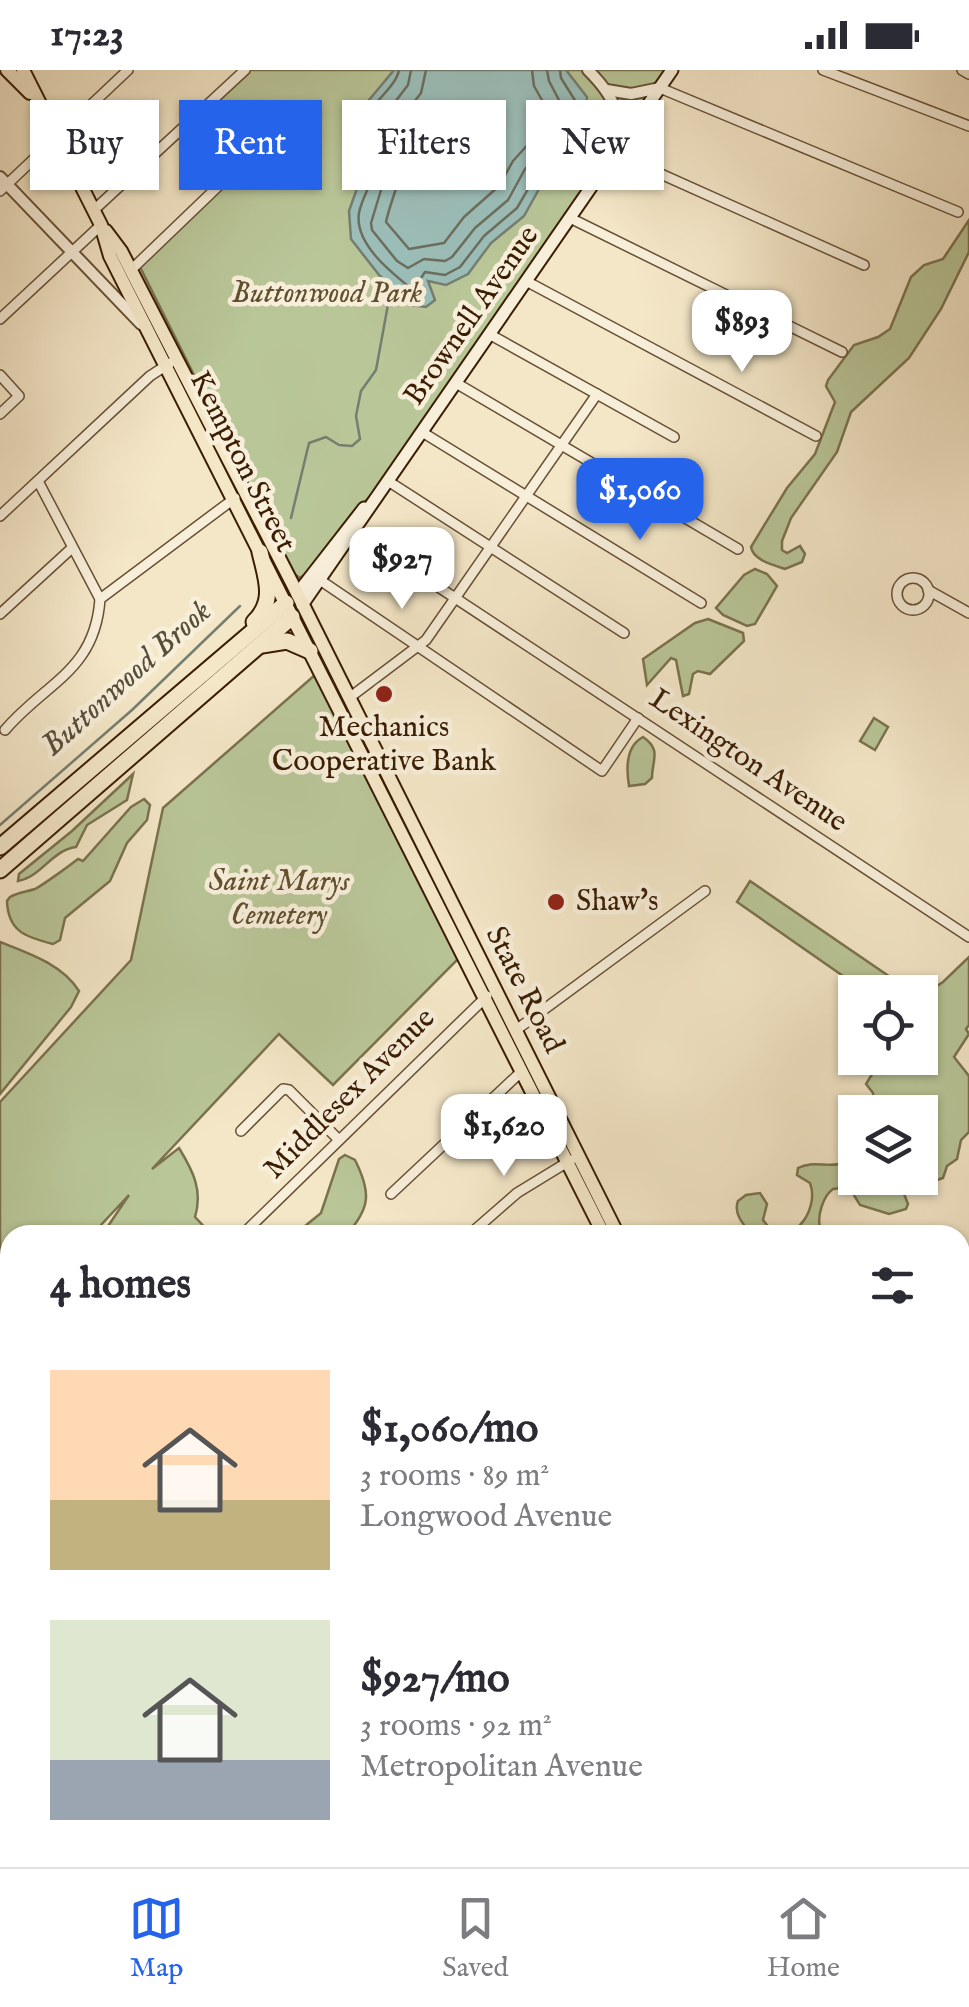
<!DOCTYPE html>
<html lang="en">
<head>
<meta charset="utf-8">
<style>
	:root { --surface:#fff; --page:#f7f7f7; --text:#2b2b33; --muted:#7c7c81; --line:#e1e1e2; --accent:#2563eb }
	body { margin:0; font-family:"IM FELL English",serif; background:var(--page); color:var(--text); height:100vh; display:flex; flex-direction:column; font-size:38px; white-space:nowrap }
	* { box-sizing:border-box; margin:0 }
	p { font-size:32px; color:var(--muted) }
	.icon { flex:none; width:55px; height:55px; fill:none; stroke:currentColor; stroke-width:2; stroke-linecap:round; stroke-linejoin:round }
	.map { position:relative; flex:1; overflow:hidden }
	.side { position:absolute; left:0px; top:1155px; width:970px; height:642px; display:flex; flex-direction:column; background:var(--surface); border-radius:30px 30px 0 0; box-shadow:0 2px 8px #0004 }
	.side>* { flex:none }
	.guide { position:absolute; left:30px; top:30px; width:910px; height:90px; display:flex; gap:20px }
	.tools { position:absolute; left:838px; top:905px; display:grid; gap:20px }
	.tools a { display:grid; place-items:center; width:100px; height:100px; border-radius:0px; background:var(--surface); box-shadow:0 2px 8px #0004; font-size:50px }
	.price { position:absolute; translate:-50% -85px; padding:0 22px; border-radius:20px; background:#fff; color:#222; font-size:32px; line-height:65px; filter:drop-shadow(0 2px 5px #0008) }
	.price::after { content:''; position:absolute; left:50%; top:60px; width:30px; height:22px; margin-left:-15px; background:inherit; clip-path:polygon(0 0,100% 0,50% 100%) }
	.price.current { background:var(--accent); color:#fff }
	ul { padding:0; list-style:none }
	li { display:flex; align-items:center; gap:30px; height:250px; padding:0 50px }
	li span { display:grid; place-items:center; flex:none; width:280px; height:200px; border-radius:0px; color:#555 }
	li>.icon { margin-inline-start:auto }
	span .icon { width:120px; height:120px; fill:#fffc; stroke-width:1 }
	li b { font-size:42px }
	h2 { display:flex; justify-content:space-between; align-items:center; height:120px; padding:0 50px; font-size:42px }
	.chip { padding:0 35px; border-radius:0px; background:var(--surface); box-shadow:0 2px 8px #0004; font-size:35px; line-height:90px }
	.chip.current { background:var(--accent); color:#fff }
	.status { display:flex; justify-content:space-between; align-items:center; height:70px; padding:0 50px; background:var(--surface); direction:ltr }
	.status svg { height:28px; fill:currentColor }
	.tab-bar { display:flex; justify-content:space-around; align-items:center; height:140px; border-top:2px solid var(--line); background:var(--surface); font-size:28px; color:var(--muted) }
	.tab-bar a { display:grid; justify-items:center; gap:5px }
	.tab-bar .current { color:var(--accent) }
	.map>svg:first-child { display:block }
	.green { fill:#b9c698; stroke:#7a724d; stroke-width:2.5 }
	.water { fill:#9cbfba; stroke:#757e70; stroke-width:2.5 }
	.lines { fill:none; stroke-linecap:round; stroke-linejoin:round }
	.shore { stroke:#6b6e5e; stroke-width:2.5 }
	.stream { stroke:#757e70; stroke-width:2.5 }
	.minor-casing { stroke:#685034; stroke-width:12 }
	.tertiary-casing { stroke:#685034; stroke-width:14 }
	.secondary-casing { stroke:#3a1d02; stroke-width:15 }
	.primary-casing { stroke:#3a1d02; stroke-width:16 }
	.motorway-casing { stroke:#3a1d02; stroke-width:19 }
	.minor { stroke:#f8efdb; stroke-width:9 }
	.tertiary { stroke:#f8efdb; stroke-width:10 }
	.secondary { stroke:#f8efdb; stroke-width:11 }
	.primary { stroke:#f4e7c8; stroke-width:12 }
	.motorway { stroke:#f4e7c8; stroke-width:15 }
	.poi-dot { fill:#8f2418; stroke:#f8efdb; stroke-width:4 }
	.labels { text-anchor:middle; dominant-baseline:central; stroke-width:9; stroke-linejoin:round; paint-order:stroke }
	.park-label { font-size:30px; font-style:italic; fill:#60502f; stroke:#f8efdb }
	.street-label { font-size:30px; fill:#3a1d02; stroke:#f8efdb }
	.poi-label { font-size:30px; fill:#3a1d02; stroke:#f8efdb }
	.water-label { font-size:32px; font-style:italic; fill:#574e39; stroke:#f8efdb }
</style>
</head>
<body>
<div class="status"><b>17:23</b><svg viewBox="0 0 49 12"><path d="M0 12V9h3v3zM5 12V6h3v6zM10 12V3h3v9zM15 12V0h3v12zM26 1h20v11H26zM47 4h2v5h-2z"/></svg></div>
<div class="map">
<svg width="969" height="1797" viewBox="0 0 969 1797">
	<rect width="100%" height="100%" fill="#f4e7c8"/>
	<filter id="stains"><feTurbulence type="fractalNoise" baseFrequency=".002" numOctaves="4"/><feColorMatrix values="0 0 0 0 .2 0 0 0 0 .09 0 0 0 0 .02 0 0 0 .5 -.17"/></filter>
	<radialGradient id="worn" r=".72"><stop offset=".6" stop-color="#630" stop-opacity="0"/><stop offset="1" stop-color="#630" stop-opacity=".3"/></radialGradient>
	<!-- green -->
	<g class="green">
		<polygon points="245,0 666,0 373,423 344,454 309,501 300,508 293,503 138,193 249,88 201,37"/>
		<path d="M 969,150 L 969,182 L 941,239 L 909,288 L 851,342 L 837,382 L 791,448 L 782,471 L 782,480 L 787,483 L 800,476 L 805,484 L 802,492 L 785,499 C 773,495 753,490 751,477 L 787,418 L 815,384 L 835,332 L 826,316 L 828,310 L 854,275 L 878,267 L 890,259 L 911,207 L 924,195 L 943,189 Z"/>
		<polygon points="755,499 767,504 777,516 755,554 747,556 723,545 716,538 744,505"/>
		<polygon points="708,549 743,563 744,571 710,604 698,601 693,604 689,624 683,626 676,590 671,588 647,615 643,589 695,553"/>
		<path d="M 316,604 L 459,888 L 333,1015 L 279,964 L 152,1099 L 179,1078 C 193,1101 203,1120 195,1147 L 212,1165 L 102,1165 L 129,1125 L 101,1155 L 96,1165 L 10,1165 L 10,1600 L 6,1604 L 0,1598 L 0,1032 L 131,890 L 163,738 Z"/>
		<polygon points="874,648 888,657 875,680 860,671"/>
		<path d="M 643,667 C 662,680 652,690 652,708 L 645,714 L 629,716 C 626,698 626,676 643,667 Z"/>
		<path d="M 133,704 L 127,730 L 87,755 L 76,777 C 52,780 40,808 18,811 L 19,804 L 72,761 Z"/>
		<path d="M 144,729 L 150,735 L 147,750 L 127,773 L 110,811 L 65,848 L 60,870 L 53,874 C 25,867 8,861 7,831 L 10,827 C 18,822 26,822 35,819 C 43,815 69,796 78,789 L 83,791 L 131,737 Z"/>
		<polygon points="750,811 912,922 866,922 737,832"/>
		<path d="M 0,872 C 28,883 62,894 79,921 L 71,937 L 0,1024 Z"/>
		<polygon points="969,887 969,955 966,959 969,964 954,987 969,1006 969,1062 961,1070 957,1089 947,1096 943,1108 937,1110 920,1099 920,1042 874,1042 873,1023 866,1014 882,988 920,988 920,927 943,912"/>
		<path d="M 345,1085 L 355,1090 C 371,1122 371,1138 346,1165 L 294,1165 L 321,1143 L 339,1089 Z"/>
		<path d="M 855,1087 L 855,1108 L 898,1108 L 908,1134 L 906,1139 L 889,1144 L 860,1135 L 849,1117 L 833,1119 C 823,1126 817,1146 820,1157 L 831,1158 L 834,1165 L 752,1165 C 744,1155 733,1144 738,1131 L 746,1125 L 760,1123 L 767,1134 L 763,1150 C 787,1186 821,1141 810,1113 L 797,1105 L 798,1098 C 817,1088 833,1103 855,1087 Z"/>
		<polygon points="804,1788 900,1788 904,1797 799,1797"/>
	</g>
	<!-- water -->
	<polygon class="water" points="394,0 566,0 587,27 586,37 572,60 564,88 543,112 524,146 491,173 468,204 446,215 428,211 435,230 426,237 410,235 379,205 351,169 349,141 365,96 352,72 350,53"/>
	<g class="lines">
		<!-- shore -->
		<g class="shore">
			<path d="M 399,0 C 395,22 357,41 362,65 C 364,76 373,85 375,96 C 373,113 362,127 359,143 C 354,174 392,203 413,220 L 425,202 L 445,205 L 460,197 L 484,166 L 517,138 L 535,107 L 555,83 L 562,56 L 576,32 L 561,8 L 560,0"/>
			<polyline points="411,0 408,15 375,58 388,97 371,153 372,160 397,191 408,198 424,189 445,191 452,187 475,158 508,130 525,99 544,78 551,51 561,34 549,11 547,0"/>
			<path d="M 426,0 L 421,23 L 392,61 C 410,104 395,112 386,152 L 409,179 L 444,173 L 464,147 L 499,116 L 513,91 L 531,71 L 543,32 L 534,16 L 532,0"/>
		</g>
		<!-- stream -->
		<g class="stream">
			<polyline points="291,448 309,373 326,367 339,375 352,376 360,369 356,346 361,321 376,300 389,229 394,217"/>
			<polyline points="0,755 132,640 240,536"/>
		</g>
		<defs>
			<g id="minor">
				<polyline points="823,0 969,56"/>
				<polyline points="962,0 969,4"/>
				<polyline points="660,18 958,142"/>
				<polyline points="614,83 864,195"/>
				<polyline points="0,121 128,0"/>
				<polyline points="94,140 245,0"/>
				<polyline points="570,148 842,282"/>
				<polyline points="131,200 232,103"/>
				<polyline points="526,211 816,366"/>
				<polyline points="0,249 101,155"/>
				<polyline points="489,264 674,367"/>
				<polyline points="0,305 19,326 0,344"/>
				<polyline points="456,313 738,479"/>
				<polyline points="422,362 701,533"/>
				<polyline points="38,411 100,529"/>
				<polyline points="388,411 624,563"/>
				<polyline points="0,446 150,306 170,293"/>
				<polyline points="349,458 969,867"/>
				<polyline points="314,506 602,701 638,648"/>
				<circle cx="913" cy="524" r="16"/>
				<polyline points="928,520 969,543"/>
				<polyline points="0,544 72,478"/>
				<polyline points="349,628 426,570 597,324"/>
				<path d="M 5,660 C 46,612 95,601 100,529 L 235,428"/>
				<polyline points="516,960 705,821"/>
				<polyline points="241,1061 283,1019 289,1020 339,1070"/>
				<polyline points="391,1124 522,1001"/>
				<polyline points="242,1165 487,926"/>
				<polyline points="469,1165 517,1123 571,1090"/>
				<polyline points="960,1662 969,1658"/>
				<polyline points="960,1704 969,1722"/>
				<polyline points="0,1709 10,1720"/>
				<polyline points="47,1788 53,1797"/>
				<polyline points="659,1788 683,1797"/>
				<polyline points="263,1797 269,1788"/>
				<polyline points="438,1797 444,1788"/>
				<polyline points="541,1797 545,1788"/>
			</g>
			<g id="tertiary">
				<path d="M 588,0 C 616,28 621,43 615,82"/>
				<polyline points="607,20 631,24 660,18"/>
				<polyline points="0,107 141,254"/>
				<polyline points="125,1797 133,1788"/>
			</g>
			<g id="secondary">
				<polyline points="297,524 364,438"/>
				<polyline points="302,535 672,0"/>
				<polyline points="960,1468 969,1456"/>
				<polyline points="788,1797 792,1788"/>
			</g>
			<g id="primary">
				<polyline points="7,0 30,23"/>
				<polyline points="23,0 101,155 110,186 604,1165"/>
				<polyline points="106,161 121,181 292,513 618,1165"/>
				<polyline points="907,1788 911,1797"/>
				<polyline points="922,1788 927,1797"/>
			</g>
			<g id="motorway">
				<path d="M 254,552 C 276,531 266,508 260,482"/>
				<polyline points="262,575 287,571 310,581"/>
				<polyline points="0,777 286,533"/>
				<polyline points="0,800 292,547"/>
			</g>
		</defs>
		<!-- minor casing -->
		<use href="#minor" class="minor-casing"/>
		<!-- tertiary casing -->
		<use href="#tertiary" class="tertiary-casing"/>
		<!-- secondary casing -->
		<use href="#secondary" class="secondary-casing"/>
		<!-- primary casing -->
		<use href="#primary" class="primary-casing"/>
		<!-- motorway casing -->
		<use href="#motorway" class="motorway-casing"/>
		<!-- minor -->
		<use href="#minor" class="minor"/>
		<!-- tertiary -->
		<use href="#tertiary" class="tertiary"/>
		<!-- secondary -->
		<use href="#secondary" class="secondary"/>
		<!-- primary -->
		<use href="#primary" class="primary"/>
		<!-- motorway -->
		<use href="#motorway" class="motorway"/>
	</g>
	<!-- markers -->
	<g class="poi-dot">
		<circle cx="384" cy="624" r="10"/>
		<circle cx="556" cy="832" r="10"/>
	</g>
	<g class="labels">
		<!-- park labels -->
		<g class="park-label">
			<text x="327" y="224">Buttonwood Park</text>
			<text x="279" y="812">Saint Marys<tspan x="279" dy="34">Cemetery</tspan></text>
		</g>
		<!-- street labels -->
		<g class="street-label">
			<text transform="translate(472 246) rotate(-55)">Brownell Avenue</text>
			<text transform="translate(242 392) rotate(63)">Kempton Street</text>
			<text transform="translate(748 691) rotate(34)">Lexington Avenue</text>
			<text transform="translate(524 920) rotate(63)">State Road</text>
			<text transform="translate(350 1024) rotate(-45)">Middlesex Avenue</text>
		</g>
		<!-- poi labels -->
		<g class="poi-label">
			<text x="384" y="658">Mechanics<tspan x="384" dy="34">Cooperative Bank</tspan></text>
			<text x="576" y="832" text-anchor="start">Shaw's</text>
		</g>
		<!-- water labels -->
		<g class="water-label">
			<text transform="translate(127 609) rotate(-42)">Buttonwood Brook</text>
		</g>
	</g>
	<rect width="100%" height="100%" filter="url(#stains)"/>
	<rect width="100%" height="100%" fill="url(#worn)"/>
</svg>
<div class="tools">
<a><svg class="icon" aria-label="locate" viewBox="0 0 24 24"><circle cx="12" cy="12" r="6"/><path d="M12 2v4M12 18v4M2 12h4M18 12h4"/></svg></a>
<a><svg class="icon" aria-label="layers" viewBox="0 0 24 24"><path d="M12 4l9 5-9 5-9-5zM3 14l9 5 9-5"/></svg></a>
</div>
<b class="price" style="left:742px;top:305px">$893</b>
<b class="price current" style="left:640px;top:473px">$1,060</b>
<b class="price" style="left:402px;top:542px">$927</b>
<b class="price" style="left:504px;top:1109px">$1,620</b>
<div class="guide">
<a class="chip">Buy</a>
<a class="chip current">Rent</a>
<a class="chip">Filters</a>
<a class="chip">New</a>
</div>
<section class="side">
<h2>4 homes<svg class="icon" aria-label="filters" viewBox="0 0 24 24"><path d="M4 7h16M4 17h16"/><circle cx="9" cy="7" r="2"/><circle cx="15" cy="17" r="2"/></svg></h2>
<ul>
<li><span style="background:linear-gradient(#ffd9b3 65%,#c2b280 0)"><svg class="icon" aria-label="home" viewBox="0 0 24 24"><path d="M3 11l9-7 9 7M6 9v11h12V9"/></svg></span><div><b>$1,060/mo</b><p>3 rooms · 89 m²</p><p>Longwood Avenue</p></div></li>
<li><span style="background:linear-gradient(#dfe7d0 70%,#9aa5b1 0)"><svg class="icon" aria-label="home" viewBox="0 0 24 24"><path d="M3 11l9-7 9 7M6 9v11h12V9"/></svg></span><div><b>$927/mo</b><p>3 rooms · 92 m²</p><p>Metropolitan Avenue</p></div></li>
</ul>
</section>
</div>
<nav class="tab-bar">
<a class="current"><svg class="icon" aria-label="map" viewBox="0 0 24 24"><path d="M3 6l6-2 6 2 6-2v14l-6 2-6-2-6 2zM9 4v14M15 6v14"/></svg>Map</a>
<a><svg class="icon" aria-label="saved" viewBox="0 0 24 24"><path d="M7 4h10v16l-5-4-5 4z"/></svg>Saved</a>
<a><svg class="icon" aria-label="home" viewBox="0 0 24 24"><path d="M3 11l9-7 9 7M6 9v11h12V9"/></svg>Home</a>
</nav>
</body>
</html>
